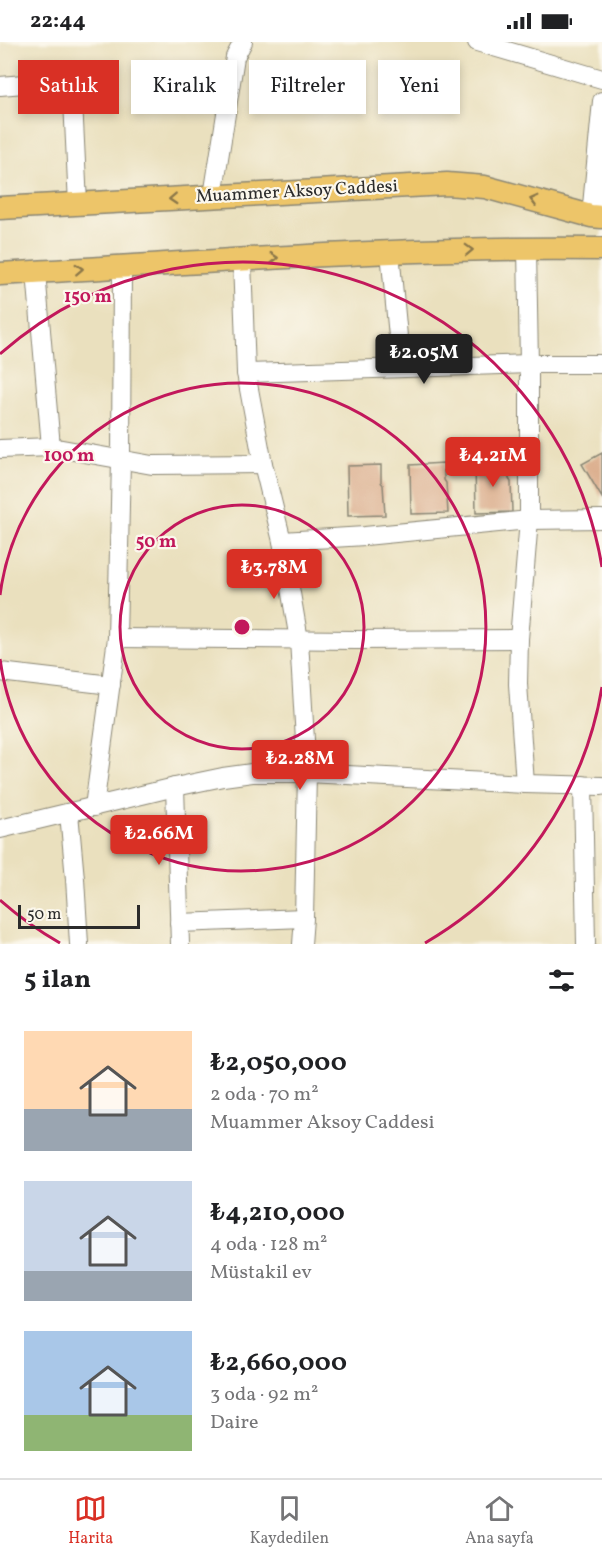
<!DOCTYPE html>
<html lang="tr">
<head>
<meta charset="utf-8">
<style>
	:root { --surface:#fff; --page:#f2f2f2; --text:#202124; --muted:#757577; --line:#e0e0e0; --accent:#d93025 }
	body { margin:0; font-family:Vollkorn,serif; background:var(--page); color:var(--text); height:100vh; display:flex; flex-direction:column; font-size:22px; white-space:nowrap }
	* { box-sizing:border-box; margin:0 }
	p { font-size:20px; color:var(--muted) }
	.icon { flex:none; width:33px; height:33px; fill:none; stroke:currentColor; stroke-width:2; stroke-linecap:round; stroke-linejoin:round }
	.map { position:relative; height:902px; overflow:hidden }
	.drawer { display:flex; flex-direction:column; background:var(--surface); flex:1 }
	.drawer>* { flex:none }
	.hud { position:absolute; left:18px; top:18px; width:567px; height:54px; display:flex; gap:12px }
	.scale { position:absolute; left:18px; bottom:15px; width:122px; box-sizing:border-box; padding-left:6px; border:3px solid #2b2b2b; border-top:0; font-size:16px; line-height:21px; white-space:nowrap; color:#2b2b2b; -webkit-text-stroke:4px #fbf7ec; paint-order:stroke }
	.price { position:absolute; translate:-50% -51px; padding:0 14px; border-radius:6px; background:var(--accent); color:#fff; font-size:20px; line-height:39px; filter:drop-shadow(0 2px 3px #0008) }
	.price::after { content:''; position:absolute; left:50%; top:36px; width:18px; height:14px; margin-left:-9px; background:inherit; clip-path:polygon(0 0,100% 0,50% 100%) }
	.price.on { background:#222; color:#fff }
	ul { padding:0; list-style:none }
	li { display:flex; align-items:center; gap:18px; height:150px; padding:0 24px }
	li span { display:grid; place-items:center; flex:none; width:168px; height:120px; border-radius:0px; color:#555 }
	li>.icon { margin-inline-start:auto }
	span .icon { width:72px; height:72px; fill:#fffc; stroke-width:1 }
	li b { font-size:26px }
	h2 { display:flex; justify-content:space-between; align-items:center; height:72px; padding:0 24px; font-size:26px }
	.chip { padding:0 21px; border-radius:0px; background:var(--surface); box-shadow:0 3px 9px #0003; font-size:21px; line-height:54px }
	.chip.on { background:var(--accent); color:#fff }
	.status { display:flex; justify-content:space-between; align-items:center; height:42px; padding:0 30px; background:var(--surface); direction:ltr }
	.status svg { height:16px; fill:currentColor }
	.menu { display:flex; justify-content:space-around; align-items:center; height:84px; border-top:2px solid var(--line); background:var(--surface); font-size:16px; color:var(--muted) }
	.menu a { display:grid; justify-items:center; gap:3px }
	.menu .on { color:var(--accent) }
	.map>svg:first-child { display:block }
	.building { fill:#dcaf8e }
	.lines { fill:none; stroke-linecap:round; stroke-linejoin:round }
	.minor-casing { stroke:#8a8674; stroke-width:20 }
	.major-casing { stroke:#8a8674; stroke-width:25 }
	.minor { stroke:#fff; stroke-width:18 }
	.major { stroke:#edc569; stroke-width:22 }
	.oneway { stroke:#8c784a }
	.ring { fill:none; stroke:#c2185b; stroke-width:3 }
	.labels { text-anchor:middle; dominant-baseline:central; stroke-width:4.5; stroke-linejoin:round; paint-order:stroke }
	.street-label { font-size:18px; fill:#2b2b2b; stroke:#fbf7ec }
	.centre { fill:#c2185b; stroke:#fbf7ec; stroke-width:3 }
	.ring-label { font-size:18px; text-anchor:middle; font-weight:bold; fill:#c2185b; stroke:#fbf7ec; stroke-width:4.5; stroke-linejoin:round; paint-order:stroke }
</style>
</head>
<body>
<div class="status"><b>22:44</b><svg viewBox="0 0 49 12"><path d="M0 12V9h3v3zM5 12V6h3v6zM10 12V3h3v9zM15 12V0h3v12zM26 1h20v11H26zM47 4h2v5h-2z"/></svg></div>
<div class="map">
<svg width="602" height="902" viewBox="0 0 602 902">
	<rect width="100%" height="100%" fill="#fbf7ec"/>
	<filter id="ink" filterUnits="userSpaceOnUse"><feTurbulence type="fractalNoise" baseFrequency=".0167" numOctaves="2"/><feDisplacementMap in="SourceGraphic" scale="12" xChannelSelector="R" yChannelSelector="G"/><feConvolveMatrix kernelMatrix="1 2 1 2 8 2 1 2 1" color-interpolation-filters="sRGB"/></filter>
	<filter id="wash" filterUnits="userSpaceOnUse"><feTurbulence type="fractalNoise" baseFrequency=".008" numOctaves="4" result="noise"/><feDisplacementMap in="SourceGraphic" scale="24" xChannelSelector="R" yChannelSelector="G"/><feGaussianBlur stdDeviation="1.35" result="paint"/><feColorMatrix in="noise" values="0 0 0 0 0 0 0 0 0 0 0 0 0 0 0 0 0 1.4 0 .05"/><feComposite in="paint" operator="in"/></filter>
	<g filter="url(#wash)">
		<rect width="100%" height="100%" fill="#eae0be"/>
		<g id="blocks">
			<!-- building -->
			<g class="building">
				<polygon points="602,411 602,456 582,422"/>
				<polygon points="509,420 509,437 511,440 512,470 476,471 475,421"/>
				<polygon points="444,421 444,438 446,441 448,471 411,472 410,423"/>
				<polygon points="381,423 381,440 383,443 385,473 348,474 347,424"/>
			</g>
		</g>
	</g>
	<g filter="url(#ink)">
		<use href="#blocks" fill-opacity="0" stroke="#8a8674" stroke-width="1.5"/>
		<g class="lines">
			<defs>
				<g id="minor">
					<polyline points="477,0 602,37"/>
					<polyline points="0,44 72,38 78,162"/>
					<polyline points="213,154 235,15 243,0"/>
					<polyline points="591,174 602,59"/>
					<polyline points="390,210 401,326"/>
					<polyline points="242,218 246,331 263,422 282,499 299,598 307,731 304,876 302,902"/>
					<polyline points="36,230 51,405"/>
					<polyline points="246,331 529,322 602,322"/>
					<polyline points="0,407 51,405 152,423 263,422"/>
					<polyline points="282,499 365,494 529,478 602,477"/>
					<polyline points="117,596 356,598 519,597"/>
					<polyline points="0,630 111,643"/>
					<polyline points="525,742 518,642 519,597 529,478 529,322 527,206"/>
					<polyline points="583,743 586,902"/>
					<polyline points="175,745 180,902"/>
					<polyline points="94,765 117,596 121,418 122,225"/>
					<polyline points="69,771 75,837 79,902"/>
					<polyline points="0,787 175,745 223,735 252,731 307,731 525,742 602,744"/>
					<polyline points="179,881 304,876"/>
				</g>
				<g id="major">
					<polyline points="0,166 447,142 485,145 591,174 602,175"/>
					<path d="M 0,232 C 200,221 401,204 602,207"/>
				</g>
			</defs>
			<!-- minor casing -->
			<use href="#minor" class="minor-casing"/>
			<!-- major casing -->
			<use href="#major" class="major-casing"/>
			<!-- minor -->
			<use href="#minor" class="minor"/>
			<!-- major -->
			<use href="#major" class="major"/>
		</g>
		<!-- one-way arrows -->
		<defs><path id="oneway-chevron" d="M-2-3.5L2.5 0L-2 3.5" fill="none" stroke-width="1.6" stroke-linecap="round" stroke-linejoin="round" transform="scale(1.5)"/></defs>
		<g class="oneway">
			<use href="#oneway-chevron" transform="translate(173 157) rotate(177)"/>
			<use href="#oneway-chevron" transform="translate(534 158) rotate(-165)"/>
			<use href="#oneway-chevron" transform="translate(469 208) rotate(-2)"/>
			<use href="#oneway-chevron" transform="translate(274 216) rotate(-3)"/>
			<use href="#oneway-chevron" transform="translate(79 227) rotate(-3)"/>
		</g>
	</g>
	<!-- distance rings -->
	<g class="ring">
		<circle cx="242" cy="585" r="122"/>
		<path d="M0 553A244 244 0 1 1 0 617"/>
		<path d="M602 645A365 365 0 0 1 425 901M60 901A365 365 0 0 1 0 858M0 312A365 365 0 0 1 602 525"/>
	</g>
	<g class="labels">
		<!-- street labels -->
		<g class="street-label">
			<text transform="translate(297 150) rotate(-3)">Muammer Aksoy Caddesi</text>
		</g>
	</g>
	<circle cx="242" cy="585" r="9" class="centre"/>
	<g class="ring-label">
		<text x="88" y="260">150 m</text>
		<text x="69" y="419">100 m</text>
		<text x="156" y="505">50 m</text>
	</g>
</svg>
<div class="scale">50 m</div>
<b class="price on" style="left:424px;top:343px">₺2.05M</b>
<b class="price" style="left:493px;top:446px">₺4.21M</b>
<b class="price" style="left:274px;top:558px">₺3.78M</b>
<b class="price" style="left:300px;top:749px">₺2.28M</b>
<b class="price" style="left:159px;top:824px">₺2.66M</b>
<div class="hud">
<a class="chip on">Satılık</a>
<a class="chip">Kiralık</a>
<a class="chip">Filtreler</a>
<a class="chip">Yeni</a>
</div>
</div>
<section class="drawer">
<h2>5 ilan<svg class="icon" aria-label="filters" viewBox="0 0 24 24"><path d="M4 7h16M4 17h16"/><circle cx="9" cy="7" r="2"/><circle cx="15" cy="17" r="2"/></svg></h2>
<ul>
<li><span style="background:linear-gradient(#ffd9b3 65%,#9aa5b1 0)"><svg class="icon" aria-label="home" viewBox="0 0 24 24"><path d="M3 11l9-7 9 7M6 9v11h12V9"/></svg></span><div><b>₺2,050,000</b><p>2 oda · 70 m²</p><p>Muammer Aksoy Caddesi</p></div></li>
<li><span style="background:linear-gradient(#c9d6e8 75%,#9aa5b1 0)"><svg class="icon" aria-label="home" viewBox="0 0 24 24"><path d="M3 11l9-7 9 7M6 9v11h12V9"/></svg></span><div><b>₺4,210,000</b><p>4 oda · 128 m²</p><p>Müstakil ev</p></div></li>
<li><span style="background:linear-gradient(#a9c7e8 70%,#8fb573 0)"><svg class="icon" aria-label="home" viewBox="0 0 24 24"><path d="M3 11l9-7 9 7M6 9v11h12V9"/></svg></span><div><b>₺2,660,000</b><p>3 oda · 92 m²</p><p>Daire</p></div></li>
</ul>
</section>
<nav class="menu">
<a class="on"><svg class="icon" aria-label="map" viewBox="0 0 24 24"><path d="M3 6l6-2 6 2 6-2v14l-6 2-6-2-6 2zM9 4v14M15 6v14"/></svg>Harita</a>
<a><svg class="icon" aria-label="saved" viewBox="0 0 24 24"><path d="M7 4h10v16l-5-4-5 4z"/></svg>Kaydedilen</a>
<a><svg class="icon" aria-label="home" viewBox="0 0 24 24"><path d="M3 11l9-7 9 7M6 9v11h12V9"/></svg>Ana sayfa</a>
</nav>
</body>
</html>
